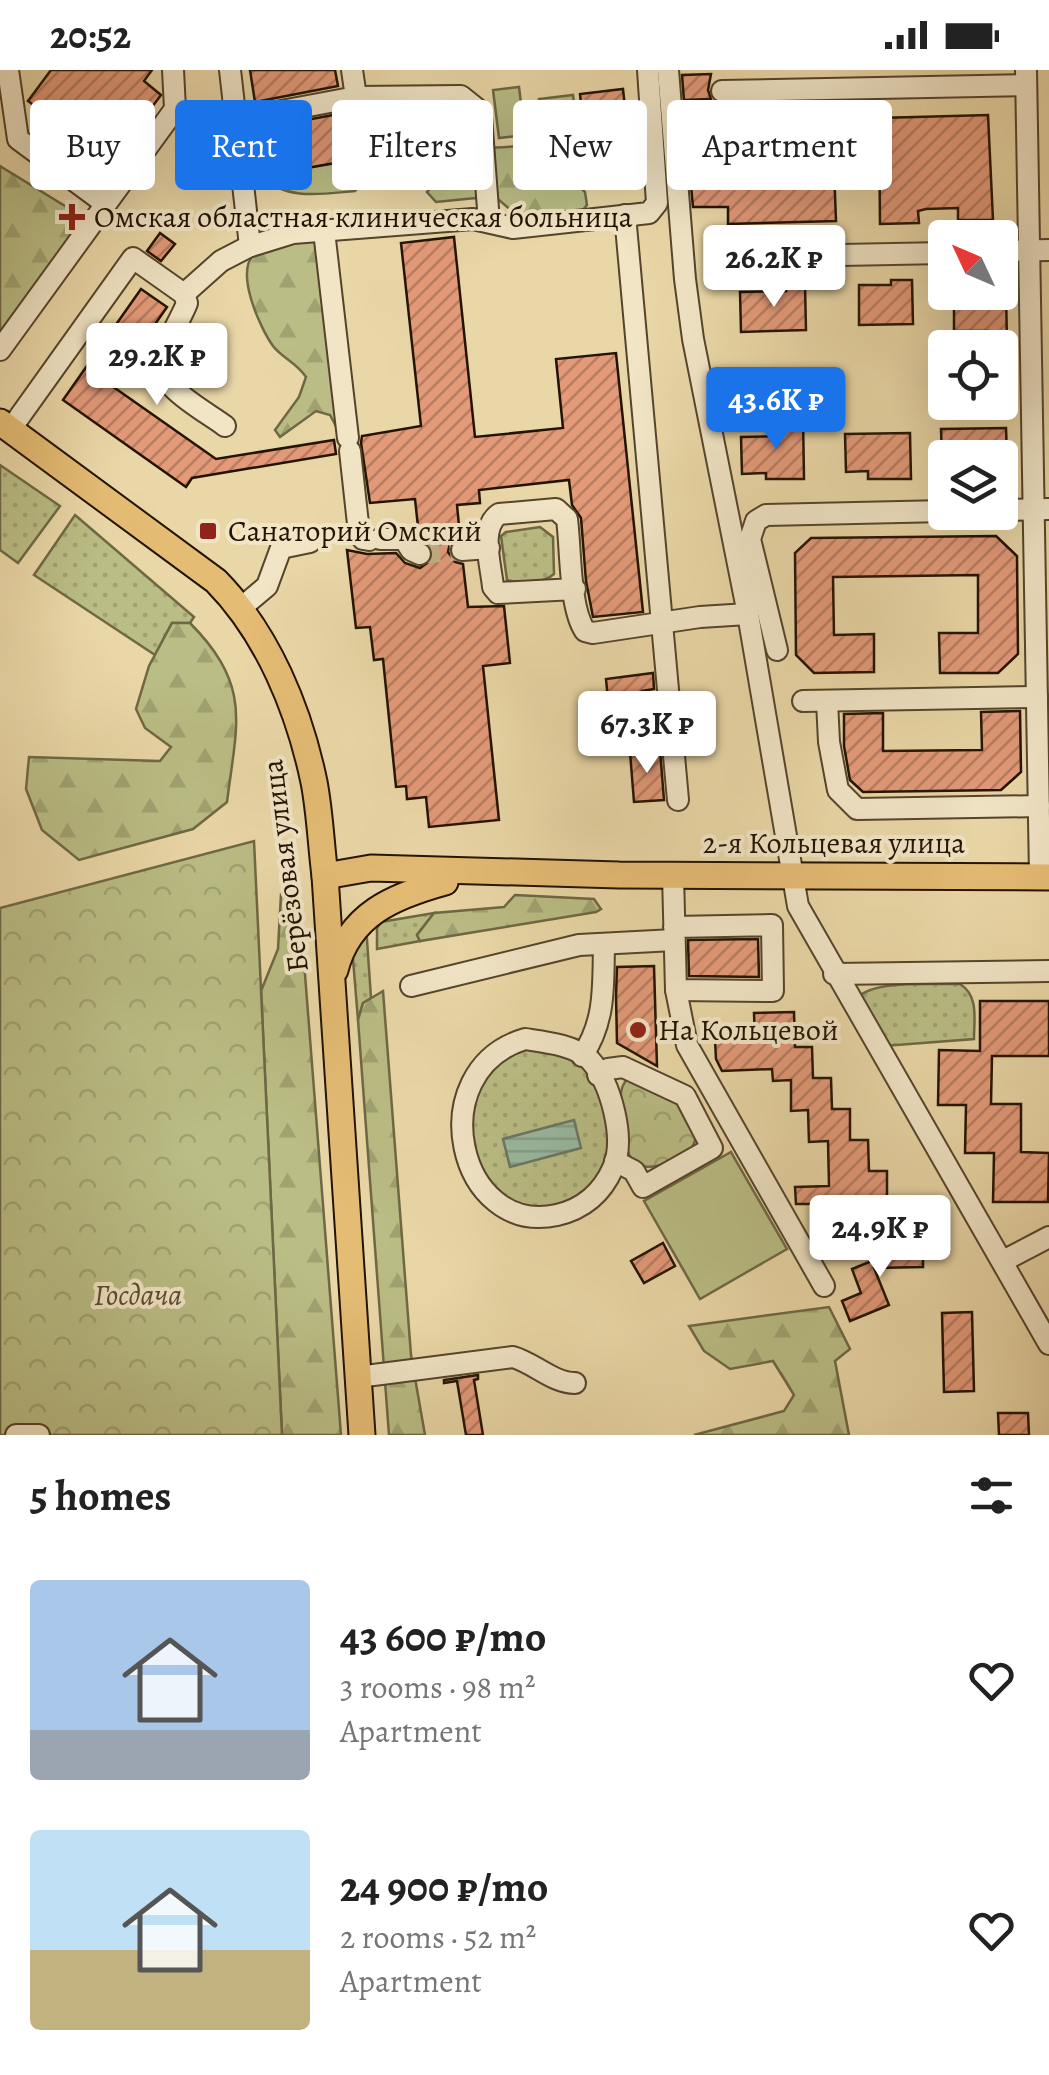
<!DOCTYPE html>
<html lang="en">
<head>
<meta charset="utf-8">
<style>
	:root { --surface:#fff; --page:#f6f6f6; --text:#222; --muted:#767676; --accent:#1a73e8 }
	body { margin:0; font-family:Alegreya,serif; background:var(--page); color:var(--text); height:100vh; display:flex; flex-direction:column; font-size:38px; white-space:nowrap }
	* { box-sizing:border-box; margin:0 }
	p { font-size:32px; color:var(--muted) }
	.icon { flex:none; width:55px; height:55px; fill:none; stroke:currentColor; stroke-width:2; stroke-linecap:round; stroke-linejoin:round }
	.map { position:relative; height:1365px; overflow:hidden }
	.panel { display:flex; flex-direction:column; background:var(--surface); flex:1 }
	.panel>* { flex:none }
	.guide { position:absolute; left:30px; top:30px; width:990px; height:90px; display:flex; gap:20px }
	.needle { width:65px; rotate:314deg }
	.fabs { position:absolute; left:928px; top:150px; display:grid; gap:20px }
	.fabs a { display:grid; place-items:center; width:90px; height:90px; border-radius:10px; background:var(--surface); box-shadow:0 10px 40px #0002; font-size:50px }
	.price { position:absolute; translate:-50% -85px; padding:0 22px; border-radius:10px; background:#fff; color:#222; font-size:32px; line-height:65px; filter:drop-shadow(0 2px 5px #0008) }
	.price::after { content:''; position:absolute; left:50%; top:60px; width:30px; height:22px; margin-left:-15px; background:inherit; clip-path:polygon(0 0,100% 0,50% 100%) }
	.price.current { background:var(--accent); color:#fff }
	ul { padding:0; list-style:none }
	li { display:flex; align-items:center; gap:30px; height:250px; padding:0 30px }
	li span { display:grid; place-items:center; flex:none; width:280px; height:200px; border-radius:10px; color:#555 }
	li>.icon { margin-inline-start:auto }
	span .icon { width:120px; height:120px; fill:#fffc; stroke-width:1 }
	li b { font-size:42px }
	h2 { display:flex; justify-content:space-between; align-items:center; height:120px; padding:0 30px; font-size:42px }
	.tag { padding:0 35px; border-radius:10px; background:var(--surface); box-shadow:0 10px 40px #0002; font-size:35px; line-height:90px }
	.tag.current { background:var(--accent); color:#fff }
	.status { display:flex; justify-content:space-between; align-items:center; height:70px; padding:0 50px; background:var(--surface); direction:ltr }
	.status svg { height:28px; fill:currentColor }
	.map>svg:first-child { display:block }
	.grass { fill:url(#grass-dots); stroke:#6e6844; stroke-width:2.5 }
	.forest { fill:url(#forest-firs); stroke:#6e6844; stroke-width:2.5 }
	.park { fill:url(#park-crowns); stroke:#6e6844; stroke-width:2.5 }
	.pitch { fill:#babd85; stroke:#6e6844; stroke-width:2.5 }
	.water { fill:url(#water-rules); stroke:#6a7762; stroke-width:2.5 }
	.building { fill:url(#building-hatch); stroke:#231302; stroke-width:2.5 }
	.lines { fill:none; stroke-linecap:round; stroke-linejoin:round }
	.minor-tunnel { stroke:#c2b086; stroke-width:20; stroke-dasharray:20 10; stroke-linecap:butt }
	.minor-casing { stroke:#55442b; stroke-width:24 }
	.major-casing { stroke:#231302; stroke-width:29 }
	.minor { stroke:#f1e5c6; stroke-width:20 }
	.major { stroke:#e5bc74; stroke-width:25 }
	.poi-dot { fill:#8f2418; stroke:#f1e5c6; stroke-width:4 }
	.labels { text-anchor:middle; dominant-baseline:central; stroke-width:8; stroke-linejoin:round; paint-order:stroke }
	.poi-label { font-size:30px; fill:#231302; stroke:#f1e5c6; text-anchor:start }
	.street-label { font-size:30px; fill:#231302; stroke:#f1e5c6 }
	.park-label { font-size:30px; font-style:italic; fill:#584e30; stroke:#f1e5c6 }
</style>
</head>
<body>
<div class="status"><b>20:52</b><svg viewBox="0 0 49 12"><path d="M0 12V9h3v3zM5 12V6h3v6zM10 12V3h3v9zM15 12V0h3v12zM26 1h20v11H26zM47 4h2v5h-2z"/></svg></div>
<div class="map">
<svg width="1049" height="1365" viewBox="0 0 1049 1365">
	<defs>
		<pattern id="grass-dots" width="8" height="8" patternUnits="userSpaceOnUse" patternTransform="scale(2.5)"><rect width="8" height="8" fill="#babd85"/><path d="M2 2h.1M6 6h.1" fill="none" stroke="#a0a271" stroke-width="1.8" stroke-linecap="round"/></pattern>
		<pattern id="forest-firs" width="22" height="20" patternUnits="userSpaceOnUse" patternTransform="scale(2.5)"><rect width="22" height="20" fill="#babd85"/><path d="M5 1l3.5 6h-7zM16 11l3.5 6h-7z" fill="#a0a271"/></pattern>
		<pattern id="park-crowns" width="20" height="18" patternUnits="userSpaceOnUse" patternTransform="scale(2.5)"><rect width="20" height="18" fill="#babd85"/><path d="M2 6a3 3 0 1 1 6 0M12 15a3 3 0 1 1 6 0" fill="none" stroke="#a0a271"/></pattern>
		<pattern id="water-rules" width="6" height="5" patternUnits="userSpaceOnUse" patternTransform="scale(2.5)"><rect width="6" height="5" fill="#99baa2"/><path d="M0 2.5h6" fill="none" stroke="#849f8a"/></pattern>
		<pattern id="building-hatch" width="6" height="6" patternUnits="userSpaceOnUse" patternTransform="scale(2.5)"><rect width="6" height="6" fill="#e39a79"/><path d="M-1 1l2-2M0 6l6-6M5 7l2-2" fill="none" stroke="#b87c61"/></pattern>
	</defs>
	<rect width="100%" height="100%" fill="#ead7a7"/>
	<filter id="stains"><feTurbulence type="fractalNoise" baseFrequency=".002" numOctaves="4"/><feColorMatrix values="0 0 0 0 .2 0 0 0 0 .09 0 0 0 0 .02 0 0 0 .5 -.17"/></filter>
	<radialGradient id="worn" r=".72"><stop offset=".6" stop-color="#630" stop-opacity="0"/><stop offset="1" stop-color="#630" stop-opacity=".3"/></radialGradient>
	<!-- grass -->
	<g class="grass">
		<polygon points="0,395 60,436 18,493 0,480"/>
		<polygon points="75,445 194,547 190,553 172,553 155,585 34,505"/>
		<path d="M 540,457 L 553,467 L 554,504 C 544,513 521,515 507,510 L 501,466 L 506,462 Z"/>
		<polygon points="434,843 417,865 420,871 377,879 377,858 381,852"/>
		<polygon points="366,855 371,928 363,933 358,950 352,877"/>
		<path d="M 960,914 C 979,926 974,949 974,969 L 884,976 L 857,928 C 875,909 934,915 960,914 Z"/>
		<path d="M 526,976 C 544,980 570,981 584,995 C 619,1028 620,1116 569,1134 C 554,1140 531,1136 515,1136 L 478,1100 L 470,1047 L 480,1009 L 492,993 Z"/>
	</g>
	<!-- forest -->
	<g class="forest">
		<path d="M 442,47 C 458,53 463,61 475,71 C 488,83 517,75 533,74 L 537,117 L 579,116 L 585,122 L 587,135 L 581,142 L 530,147 L 512,141 L 499,130 L 476,128 L 436,132 L 427,122 C 463,86 403,77 420,48 Z"/>
		<path d="M 358,89 L 367,99 L 366,109 L 355,121 C 321,124 287,131 261,106 Z"/>
		<polygon points="0,96 70,139 78,159 0,265"/>
		<path d="M 308,168 L 317,173 L 338,360 L 330,345 L 316,341 L 280,367 L 275,360 L 299,327 L 306,307 C 296,292 282,288 273,276 C 260,258 233,199 256,183 C 268,174 293,172 308,168 Z"/>
		<path d="M 172,553 L 190,553 C 252,616 237,652 227,732 L 193,759 L 79,790 L 42,760 L 26,719 L 29,687 L 160,691 L 171,677 L 145,658 L 136,639 L 149,596 Z"/>
		<polygon points="290,813 298,815 341,1365 282,1365 261,921 278,879 281,824"/>
		<polygon points="515,825 594,829 601,839 596,842 420,871 417,865 434,843 504,837"/>
		<polygon points="383,921 411,1285 425,1365 389,1365 358,950 363,933"/>
		<polygon points="829,1237 850,1279 835,1291 849,1365 694,1365 784,1341 794,1325 773,1291 730,1299 704,1281 689,1256"/>
	</g>
	<!-- park -->
	<g class="park">
		<polygon points="254,771 282,1365 0,1365 0,838"/>
		<path d="M 628,1008 L 675,1028 L 697,1063 C 694,1080 687,1085 672,1091 C 655,1099 632,1102 627,1078 C 626,1075 628,1064 628,1062 C 626,1042 613,1024 628,1008 Z"/>
	</g>
	<!-- pitch -->
	<g class="pitch">
		<polygon points="519,17 525,65 499,68 493,20"/>
		<polygon points="573,25 581,94 547,99 539,29"/>
		<polygon points="731,1082 787,1179 700,1229 644,1131"/>
	</g>
	<!-- water -->
	<polygon class="water" points="574,1050 581,1078 510,1097 503,1069"/>
	<!-- building -->
	<g class="building">
		<polygon points="51,0 152,0 144,11 161,25 111,92 28,31"/>
		<polygon points="250,0 335,0 338,16 255,32"/>
		<polygon points="711,4 708,20 711,29 684,30 682,5"/>
		<polygon points="623,19 625,38 582,43 580,24"/>
		<polygon points="349,42 358,89 261,106 253,60"/>
		<polygon points="988,45 993,150 958,150 958,138 926,139 918,141 919,153 880,154 879,48"/>
		<polygon points="832,46 836,151 728,154 728,137 693,137 690,105 723,104 722,47 754,47 754,54 784,54 784,47"/>
		<polygon points="160,163 175,174 161,191 147,181"/>
		<polygon points="454,167 475,367 563,358 556,289 616,283 643,542 593,547 586,511 581,448 572,435 569,410 479,420 480,433 457,435 460,466 450,473 448,482 455,492 463,494 468,537 504,536 510,593 483,596 499,750 429,757 426,727 407,729 406,716 396,717 383,589 374,590 370,557 356,558 347,480 367,484 396,483 405,493 420,498 433,489 432,477 419,466 415,429 370,433 361,373 362,366 421,356 401,173"/>
		<polygon points="891,210 912,210 913,254 859,255 859,215 891,215"/>
		<polygon points="805,215 806,260 741,262 740,222 786,221 786,216"/>
		<polygon points="141,219 167,237 112,316 216,389 334,370 336,384 192,408 186,417 63,330"/>
		<polygon points="954,222 1006,222 1007,273 989,273 989,261 954,261"/>
		<polygon points="803,346 804,409 766,409 766,403 742,404 741,367 779,366 779,347"/>
		<polygon points="1006,358 1007,388 942,388 941,359"/>
		<polygon points="910,363 911,409 868,409 868,401 846,402 845,364"/>
		<polygon points="996,466 1017,486 1018,584 998,603 940,603 939,563 978,563 978,505 833,507 834,565 874,564 874,602 814,603 796,585 795,483 811,468"/>
		<polygon points="653,603 654,619 642,621 643,626 608,630 606,609"/>
		<polygon points="1020,641 1021,702 1001,720 863,722 850,710 844,676 844,644 883,643 883,681 982,680 981,642"/>
		<polygon points="660,680 664,730 634,732 630,682"/>
		<polygon points="758,869 759,907 689,906 688,870"/>
		<polygon points="654,896 657,996 617,973 616,926 617,897"/>
		<polygon points="980,931 1049,931 1049,986 992,986 991,1034 1021,1034 1021,1082 1049,1083 1048,1132 993,1132 994,1083 965,1083 966,1035 938,1035 939,980 980,981"/>
		<polygon points="794,942 795,977 812,977 813,1008 831,1008 832,1039 850,1039 850,1070 868,1070 869,1101 887,1101 887,1132 904,1131 905,1163 865,1164 864,1133 832,1133 832,1165 814,1166 813,1134 796,1134 795,1117 829,1116 828,1071 809,1072 808,1040 791,1041 791,1010 773,1011 772,999 722,1001 716,989 715,970 755,969 754,943"/>
		<polygon points="923,1170 923,1197 874,1198 889,1235 850,1251 842,1231 861,1223 852,1199"/>
		<polygon points="663,1173 675,1196 644,1213 631,1191"/>
		<polygon points="972,1242 974,1321 944,1322 942,1243"/>
		<polygon points="478,1305 478,1309 474,1310 483,1365 466,1365 457,1311 444,1313 444,1310"/>
		<polygon points="998,1343 1028,1343 1029,1365 999,1365"/>
	</g>
	<g class="lines">
		<!-- minor-tunnel -->
		<polyline class="minor-tunnel" points="420,484 462,480"/>
		<defs>
			<g id="minor">
				<polyline points="8,0 18,69 106,134"/>
				<polyline points="230,0 250,176"/>
				<polyline points="352,0 356,27"/>
				<polyline points="668,0 685,209 693,269 748,544 798,836 1049,1274"/>
				<polyline points="1026,0 1040,806"/>
				<polyline points="722,21 1026,15"/>
				<polyline points="234,50 356,27 461,26 476,38 481,47 489,152"/>
				<polyline points="625,145 678,730"/>
				<polyline points="324,161 348,368"/>
				<polyline points="1000,181 1049,180"/>
				<polyline points="731,187 945,183"/>
				<polyline points="184,224 221,191 248,177 293,163 473,149 513,158 649,143 657,133 648,0"/>
				<polyline points="0,280 175,39 173,0"/>
				<path d="M 10,360 L 133,188 L 184,224 L 187,233 C 181,249 164,275 161,291 C 157,317 207,342 225,356"/>
				<polyline points="350,381 359,463 363,469 369,470"/>
				<polyline points="1000,440 1049,439"/>
				<polyline points="380,469 404,469 411,480 420,484"/>
				<polyline points="462,480 489,478"/>
				<path d="M 575,519 L 498,523 L 493,517 C 491,495 479,458 499,444 L 556,439 L 567,449 C 571,479 569,537 585,561 L 593,563 L 700,547 L 748,544"/>
				<polyline points="241,538 267,516 281,478 310,472"/>
				<polyline points="777,580 750,469 756,451 766,445 945,441"/>
				<polyline points="803,631 1037,627"/>
				<polyline points="827,631 829,672 838,720 857,739 1039,736"/>
				<polyline points="673,805 676,920 773,921 772,855 674,857"/>
				<polyline points="834,904 1049,901"/>
				<polyline points="411,916 579,875 674,870"/>
				<polyline points="676,920 687,975 824,1216"/>
				<path d="M 525,969 C 545,972 575,975 590,990 C 611,1013 626,1069 613,1098 C 602,1123 583,1139 557,1145 C 458,1167 420,1001 525,969 Z"/>
				<path d="M 582,986 C 606,951 603,915 604,874"/>
				<polyline points="598,1005 608,999 623,997 685,1026 712,1078 643,1117 634,1101 615,1091"/>
				<polyline points="1003,1191 1049,1167"/>
				<path d="M 358,1307 L 513,1287 C 534,1293 553,1313 575,1313"/>
				<polyline points="16,1365 39,1365"/>
			</g>
			<g id="major">
				<path d="M 0,352 L 216,511 C 268,564 299,640 314,712 C 320,743 321,775 325,806 L 362,1365"/>
				<polyline points="325,806 371,798 619,805 1049,807"/>
				<path d="M 335,900 C 349,844 394,826 445,812"/>
			</g>
		</defs>
		<!-- minor casing -->
		<use href="#minor" class="minor-casing"/>
		<!-- major casing -->
		<use href="#major" class="major-casing"/>
		<!-- minor -->
		<use href="#minor" class="minor"/>
		<!-- major -->
		<use href="#major" class="major"/>
	</g>
	<!-- markers -->
	<g class="poi-dot">
		<path d="M67 132h10v10h10v10h-10v10h-10v-10h-10v-10h10z"/>
		<rect x="198" y="451" width="20" height="20" rx="5"/>
		<circle cx="638" cy="960" r="10"/>
	</g>
	<g class="labels">
		<!-- poi labels -->
		<g class="poi-label">
			<text x="94" y="147">Омская областная клиническая больница</text>
			<text x="228" y="461">Санаторий Омский</text>
			<text x="658" y="960">На Кольцевой</text>
		</g>
		<!-- street labels -->
		<g class="street-label">
			<text x="834" y="773">2-я Кольцевая улица</text>
			<text transform="translate(285 796) rotate(-97)">Берёзовая улица</text>
		</g>
		<!-- park labels -->
		<g class="park-label">
			<text x="138" y="1225">Госдача</text>
		</g>
	</g>
	<rect width="100%" height="100%" filter="url(#stains)"/>
	<rect width="100%" height="100%" fill="url(#worn)"/>
</svg>
<div class="fabs">
<a><svg class="needle" viewBox="-14 -14 28 28"><path d="M0-13l5 13h-10z" fill="#e53935"/><path d="M0 13l5-13h-10z" fill="#767676"/></svg></a>
<a><svg class="icon" aria-label="locate" viewBox="0 0 24 24"><circle cx="12" cy="12" r="6"/><path d="M12 2v4M12 18v4M2 12h4M18 12h4"/></svg></a>
<a><svg class="icon" aria-label="layers" viewBox="0 0 24 24"><path d="M12 4l9 5-9 5-9-5zM3 14l9 5 9-5"/></svg></a>
</div>
<b class="price" style="left:774px;top:240px">26.2K ₽</b>
<b class="price" style="left:157px;top:338px">29.2K ₽</b>
<b class="price current" style="left:776px;top:382px">43.6K ₽</b>
<b class="price" style="left:647px;top:706px">67.3K ₽</b>
<b class="price" style="left:880px;top:1210px">24.9K ₽</b>
<div class="guide">
<a class="tag">Buy</a>
<a class="tag current">Rent</a>
<a class="tag">Filters</a>
<a class="tag">New</a>
<a class="tag">Apartment</a>
</div>
</div>
<section class="panel">
<h2>5 homes<svg class="icon" aria-label="filters" viewBox="0 0 24 24"><path d="M4 7h16M4 17h16"/><circle cx="9" cy="7" r="2"/><circle cx="15" cy="17" r="2"/></svg></h2>
<ul>
<li><span style="background:linear-gradient(#a9c7e8 75%,#9aa5b1 0)"><svg class="icon" aria-label="home" viewBox="0 0 24 24"><path d="M3 11l9-7 9 7M6 9v11h12V9"/></svg></span><div><b>43 600 ₽/mo</b><p>3 rooms · 98 m²</p><p>Apartment</p></div><svg class="icon" aria-label="heart" viewBox="0 0 24 24"><path d="M12 20l-8-8c-3-5 5-10 8-4 3-6 11-1 8 4z"/></svg></li>
<li><span style="background:linear-gradient(#bfe0f5 60%,#c2b280 0)"><svg class="icon" aria-label="home" viewBox="0 0 24 24"><path d="M3 11l9-7 9 7M6 9v11h12V9"/></svg></span><div><b>24 900 ₽/mo</b><p>2 rooms · 52 m²</p><p>Apartment</p></div><svg class="icon" aria-label="heart" viewBox="0 0 24 24"><path d="M12 20l-8-8c-3-5 5-10 8-4 3-6 11-1 8 4z"/></svg></li>
</ul>
</section>
</body>
</html>
